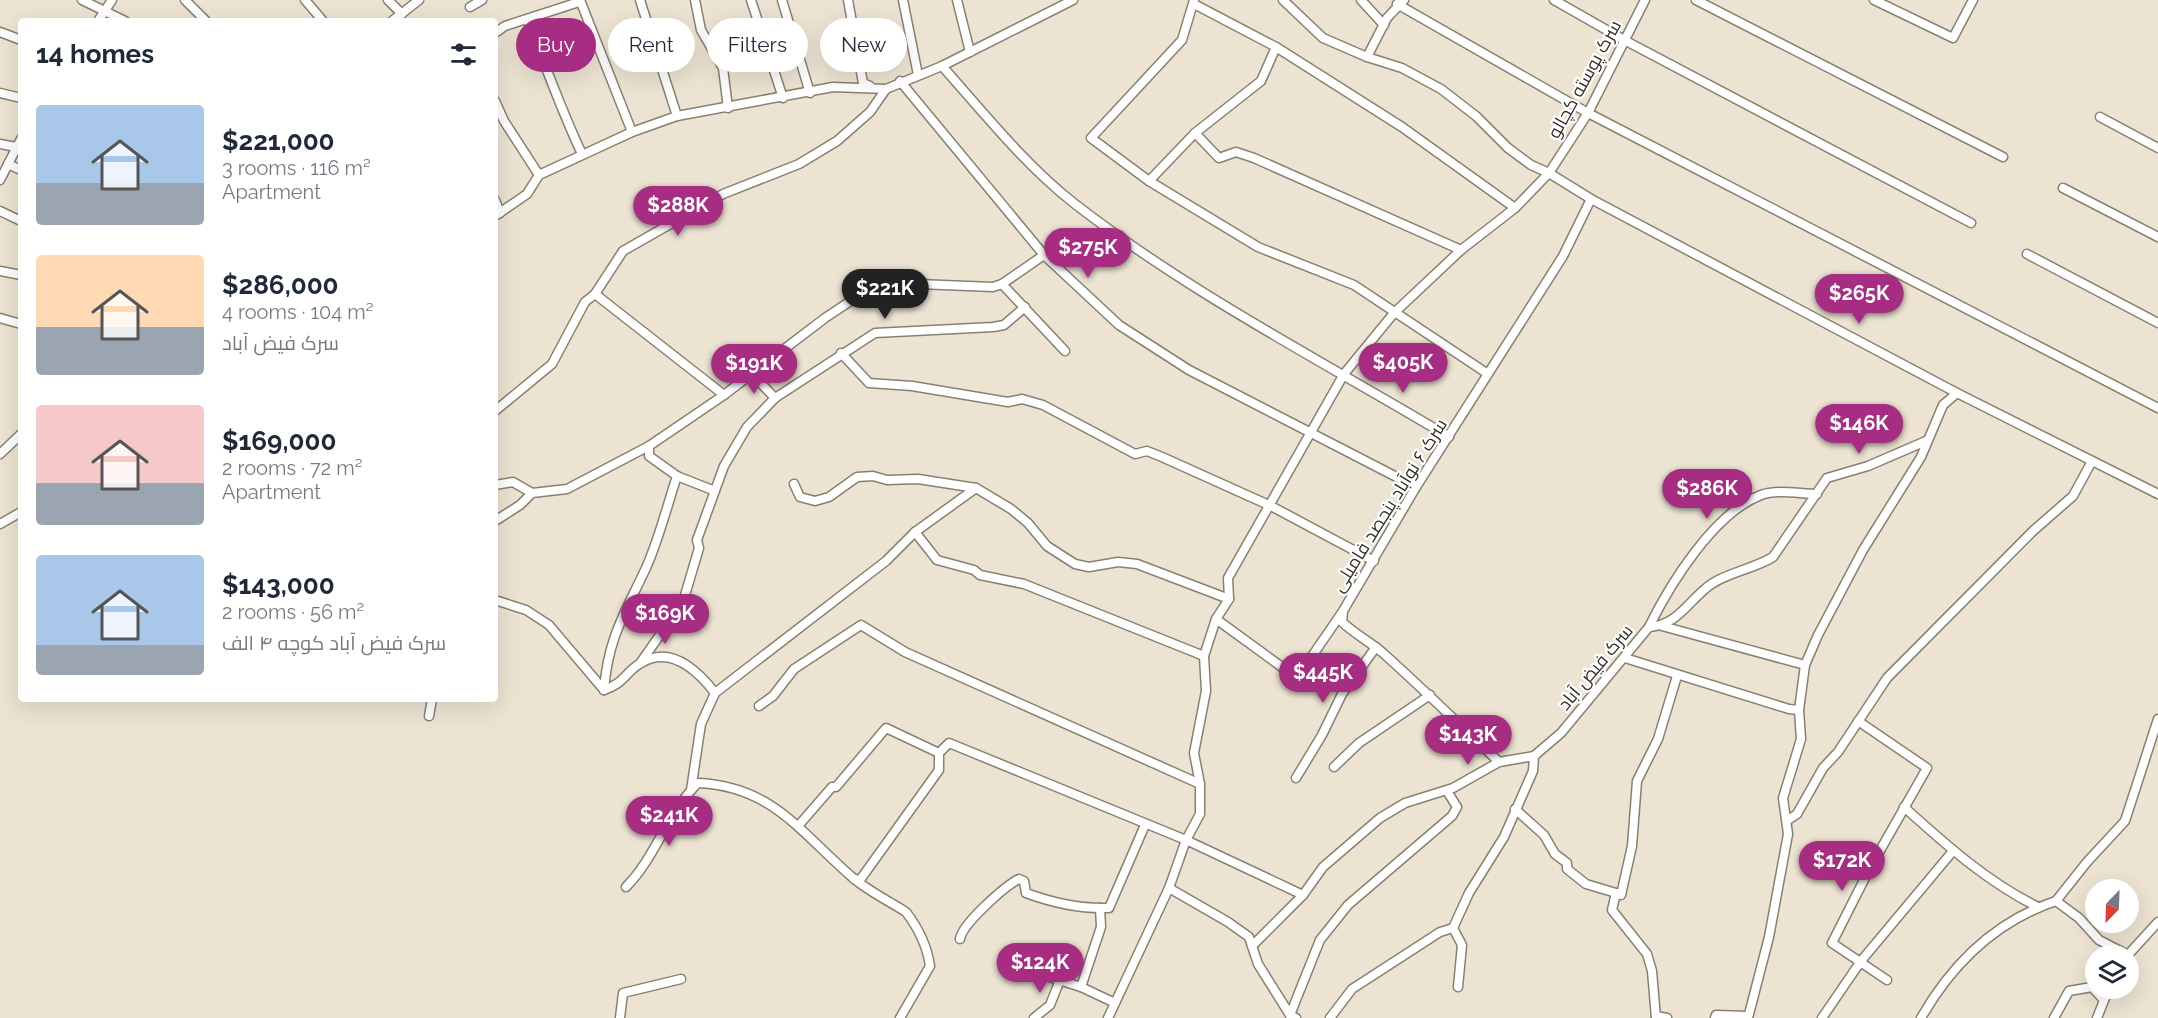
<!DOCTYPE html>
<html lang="en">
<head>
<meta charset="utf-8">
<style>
	:root { --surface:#fff; --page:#f2f2f3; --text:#1f2937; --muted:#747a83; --accent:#a62d82 }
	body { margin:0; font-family:Raleway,Cairo,sans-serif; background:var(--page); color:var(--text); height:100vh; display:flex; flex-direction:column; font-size:22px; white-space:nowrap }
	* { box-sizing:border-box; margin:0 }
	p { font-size:20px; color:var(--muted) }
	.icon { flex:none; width:33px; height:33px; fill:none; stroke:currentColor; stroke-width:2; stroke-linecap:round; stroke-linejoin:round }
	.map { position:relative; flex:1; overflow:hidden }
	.drawer { position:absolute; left:18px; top:18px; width:480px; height:684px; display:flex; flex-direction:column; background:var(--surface); border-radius:6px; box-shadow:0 6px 24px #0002 }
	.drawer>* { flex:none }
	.banner { position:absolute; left:516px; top:18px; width:570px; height:54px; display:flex; gap:12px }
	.needle { width:39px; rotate:203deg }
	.tools { position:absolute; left:2085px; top:879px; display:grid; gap:12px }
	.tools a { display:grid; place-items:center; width:54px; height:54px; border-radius:50%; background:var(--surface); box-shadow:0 6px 24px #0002; font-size:30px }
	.price { position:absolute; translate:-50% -51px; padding:0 14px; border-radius:21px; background:var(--accent); color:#fff; font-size:20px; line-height:39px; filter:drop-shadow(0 2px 3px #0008) }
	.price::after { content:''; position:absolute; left:50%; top:36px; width:18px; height:14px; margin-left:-9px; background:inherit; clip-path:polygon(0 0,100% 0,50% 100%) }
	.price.active { background:#222; color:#fff }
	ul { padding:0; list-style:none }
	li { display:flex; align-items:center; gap:18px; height:150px; padding:0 18px }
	li span { display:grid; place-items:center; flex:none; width:168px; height:120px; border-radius:6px; color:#555 }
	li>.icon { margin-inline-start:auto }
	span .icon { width:72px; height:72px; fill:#fffc; stroke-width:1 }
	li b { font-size:26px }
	h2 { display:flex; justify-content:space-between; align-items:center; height:72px; padding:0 18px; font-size:26px }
	.pill { padding:0 21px; border-radius:27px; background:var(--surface); box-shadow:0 6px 24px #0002; font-size:21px; line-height:54px }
	.pill.active { background:var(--accent); color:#fff }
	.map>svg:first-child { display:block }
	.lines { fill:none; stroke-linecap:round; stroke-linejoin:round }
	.street-casing { stroke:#888171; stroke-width:11 }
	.street { stroke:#fff; stroke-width:8 }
	.labels { text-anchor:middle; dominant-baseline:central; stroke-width:4.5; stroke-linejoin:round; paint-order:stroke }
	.street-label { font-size:18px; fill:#322f28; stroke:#fff }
</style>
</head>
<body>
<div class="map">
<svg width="2158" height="1018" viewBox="0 0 2158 1018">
	<rect width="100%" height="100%" fill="#ece3d2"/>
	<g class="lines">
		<defs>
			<g id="street">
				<polyline points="82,0 125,21"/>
				<polyline points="185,0 206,21"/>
				<polyline points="305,0 323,21"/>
				<polyline points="388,0 402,14"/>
				<polyline points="580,0 632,132"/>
				<polyline points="640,0 677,116"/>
				<polyline points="695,0 701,30 723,68 728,108"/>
				<polyline points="751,0 783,98"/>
				<polyline points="782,0 810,93"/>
				<polyline points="848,0 863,83 870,86"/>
				<polyline points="903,0 918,75"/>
				<polyline points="957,0 970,52"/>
				<polyline points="1194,0 1182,40 1091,138 1149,181 1258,247 1354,285 1488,374"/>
				<polyline points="1283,0 1323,38 1367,57 1402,68 1441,89 1476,116 1508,148 1531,165 1549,173 1591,199 1957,393 2158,494"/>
				<polyline points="1361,0 1384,25"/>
				<polyline points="1554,0 1626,41 1971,223"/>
				<polyline points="1696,0 2003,157"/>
				<polyline points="1874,0 1953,38 1973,0"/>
				<polyline points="1194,4 1276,47 1402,127 1515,208"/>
				<polyline points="1397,4 1588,113 2158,408"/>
				<polyline points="470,7 482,0"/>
				<path d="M 527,19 C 545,64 561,110 582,154"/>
				<polyline points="98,21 112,0"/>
				<polyline points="392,21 419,0"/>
				<polyline points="0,32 21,40"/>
				<polyline points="495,33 505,26 576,3 578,0"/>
				<polyline points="1367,57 1387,18 1404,0"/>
				<path d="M 942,66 C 984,113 1025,165 1075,204 C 1191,294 1324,362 1449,437"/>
				<polyline points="900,81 1044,255 1119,325 1189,370 1416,487"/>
				<polyline points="0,93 21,98"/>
				<polyline points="495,101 504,121 539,175"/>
				<polyline points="2100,117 2158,148"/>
				<polyline points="1195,133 1219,158 1236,152 1254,158 1461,250"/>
				<polyline points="0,144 16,147"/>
				<polyline points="8,164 21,170"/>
				<polyline points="0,180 21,139"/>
				<polyline points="1149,181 1195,133 1261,81 1276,47"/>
				<polyline points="2063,188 2158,237"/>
				<polyline points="495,200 500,213"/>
				<polyline points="0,211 21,221"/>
				<polyline points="495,216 527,194 539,175 632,132 677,116 833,87 886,89"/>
				<polyline points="2027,254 2158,323"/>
				<polyline points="0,271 21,275"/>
				<polyline points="1002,284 1065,351"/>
				<polyline points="595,294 724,395"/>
				<polyline points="0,318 21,324"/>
				<polyline points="841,353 869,383 912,386 1008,402 1022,399 1043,405 1135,454 1147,451 1162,457 1271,506 1374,561"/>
				<polyline points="752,374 775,398"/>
				<polyline points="495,411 552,364 585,302 595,294 623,251 723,194 799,164 837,141 870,112 886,89 942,66 1073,0"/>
				<polyline points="649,446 649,456 677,476 715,491"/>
				<polyline points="0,454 21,434"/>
				<polyline points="794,484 800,497 815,501 829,497 857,477 873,476 887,480 918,479 976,488 1011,509 1028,523 1047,546 1075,564 1089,567 1118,562 1137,564 1229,599"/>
				<polyline points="495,485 513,482 532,493"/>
				<polyline points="495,521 520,505 532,493 567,489 649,446 724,395 825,318 867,290 893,283 993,287 1002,284 1044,255"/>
				<polyline points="0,524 21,512"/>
				<polyline points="915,532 937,560 974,570 980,575 1024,584 1204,656"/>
				<polyline points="495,600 526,610 549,625 604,690"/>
				<path d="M 1343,612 L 1342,622 C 1355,634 1370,642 1383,653 C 1423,689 1461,726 1499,762"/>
				<polyline points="1216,619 1297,678 1343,611 1416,487 1563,256 1591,199"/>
				<polyline points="1662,626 1805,665"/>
				<path d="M 1649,627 C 1670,584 1714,513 1761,495 C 1777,489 1800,494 1817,494"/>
				<polyline points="1625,658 1789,709 1799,710"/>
				<polyline points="641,662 683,602 699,548 697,540 724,466 747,427 775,398 875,333 993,327 1004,325 1025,307"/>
				<path d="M 604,690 C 608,638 625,613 646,568 C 659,539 667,506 677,476"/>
				<path d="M 604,690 C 625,683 625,672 641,663 C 671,645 698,671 715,693"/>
				<polyline points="759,706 773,696 794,669 861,625 905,652 1200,784"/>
				<polyline points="429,716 432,699"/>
				<polyline points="1858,721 1927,768 1870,868 1832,943 1887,980"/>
				<polyline points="1334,767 1359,743 1430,695"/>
				<polyline points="1296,778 1322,735 1342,694 1376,647"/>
				<polyline points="691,790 701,724 715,693 886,561 915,532 976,488"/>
				<path d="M 1904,807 C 1945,844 1987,882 2038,907"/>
				<polyline points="1515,809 1544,835 1555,854 1567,863 1567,869 1586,884 1616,893"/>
				<polyline points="1788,820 1797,814 1823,768 1838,752 1887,678 2033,531 2073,496 2092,461"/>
				<polyline points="799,825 832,787 836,787 886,728 939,753"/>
				<polyline points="854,879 860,880 939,770 939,753 949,743 1186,840 1303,895"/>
				<path d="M 626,887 C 656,857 667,813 698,783 C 772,786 801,833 852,877 C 868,891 889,901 906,912 C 919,929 927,945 930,966 L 900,1018"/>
				<polyline points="1169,888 1228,922 1249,937 1258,964 1290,1015 1296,1018"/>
				<polyline points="2056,901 2087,862 2125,821 2158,719"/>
				<polyline points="1453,928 1462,945 1458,987"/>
				<path d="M 960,939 C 962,924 1005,886 1019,879 L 1024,881 L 1026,893 C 1053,903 1080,909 1109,908 L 1145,825"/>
				<path d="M 1252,946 L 1303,895 L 1323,867 L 1380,818 L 1405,803 L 1453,788 L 1499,762 L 1534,756 L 1561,733 L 1649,627 C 1676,625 1686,605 1705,589 C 1723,573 1752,570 1773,557 L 1827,478 L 1868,466 L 1926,441"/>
				<polyline points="2127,956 2158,922"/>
				<polyline points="1037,973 1081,987 1115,1003"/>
				<polyline points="1081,987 1101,927 1100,908"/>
				<polyline points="1290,1015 1320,940 1348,905 1452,816 1457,807 1447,791"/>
				<polyline points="1656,1016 1667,1018"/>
				<polyline points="620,1018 623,993 681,979"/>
				<polyline points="1034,1018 1050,1005 1060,980"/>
				<polyline points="1108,1018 1169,888 1186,840 1200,814 1200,784 1194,753 1206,691 1204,656 1216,619 1229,599 1228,578 1344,374 1394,313 1461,250 1515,208 1549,173 1588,113 1645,0"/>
				<polyline points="1330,1018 1352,989 1440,932 1453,928 1469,893 1504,837 1533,771 1534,756"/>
				<polyline points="1656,1018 1652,971 1647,954 1612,910 1616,893 1621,895 1632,846 1637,781 1658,739 1677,676"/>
				<polyline points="1715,1018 1716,1015 1748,1016"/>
				<polyline points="1748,1018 1769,937 1788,834 1783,798 1801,739 1799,710 1805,665 1818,635 1863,550 1921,457 1943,405 1957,393"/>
				<polyline points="1822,1018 1861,961 1953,851"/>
				<path d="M 1921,1018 C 1952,964 1996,921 2056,901 L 2079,918 L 2099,940 L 2128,955"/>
				<polyline points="2054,1018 2069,991 2092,987 2103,999"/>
				<polyline points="2097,1018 2109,988"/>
			</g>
		</defs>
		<!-- street casing -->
		<use href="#street" class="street-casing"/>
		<!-- street -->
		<use href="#street" class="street"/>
	</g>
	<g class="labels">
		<!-- street labels -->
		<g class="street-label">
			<text transform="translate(1584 79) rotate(-61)">سرک پوسته کچالو</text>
			<text transform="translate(1389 505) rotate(-58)">سرک ۶ نوآباد پنجصد فامیلی</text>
			<text transform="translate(1595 667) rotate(-50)">سرک فيض آباد</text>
		</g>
	</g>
</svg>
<div class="tools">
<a><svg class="needle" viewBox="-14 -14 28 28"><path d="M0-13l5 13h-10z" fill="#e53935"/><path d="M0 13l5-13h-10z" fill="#747a83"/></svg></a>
<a><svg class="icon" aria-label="layers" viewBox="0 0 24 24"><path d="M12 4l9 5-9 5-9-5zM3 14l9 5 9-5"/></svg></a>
</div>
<b class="price" style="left:678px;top:237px">$288K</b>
<b class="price" style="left:1088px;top:279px">$275K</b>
<b class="price active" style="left:885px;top:320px">$221K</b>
<b class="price" style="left:1859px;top:325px">$265K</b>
<b class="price" style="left:1403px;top:394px">$405K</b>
<b class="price" style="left:754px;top:395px">$191K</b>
<b class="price" style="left:1859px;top:455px">$146K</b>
<b class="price" style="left:1707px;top:520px">$286K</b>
<b class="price" style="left:665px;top:645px">$169K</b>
<b class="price" style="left:1323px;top:704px">$445K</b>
<b class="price" style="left:1468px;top:766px">$143K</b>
<b class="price" style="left:669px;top:847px">$241K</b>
<b class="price" style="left:1842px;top:892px">$172K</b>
<b class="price" style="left:1040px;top:994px">$124K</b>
<div class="banner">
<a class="pill active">Buy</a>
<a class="pill">Rent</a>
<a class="pill">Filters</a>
<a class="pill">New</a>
</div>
<section class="drawer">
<h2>14 homes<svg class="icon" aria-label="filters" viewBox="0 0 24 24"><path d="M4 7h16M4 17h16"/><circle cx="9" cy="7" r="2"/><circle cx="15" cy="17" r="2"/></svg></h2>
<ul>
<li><span style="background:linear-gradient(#a9c7e8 65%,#9aa5b1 0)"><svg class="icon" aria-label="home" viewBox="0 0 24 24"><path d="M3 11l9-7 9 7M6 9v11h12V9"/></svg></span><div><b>$221,000</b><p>3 rooms · 116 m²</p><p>Apartment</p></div></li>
<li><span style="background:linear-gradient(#ffd9b3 60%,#9aa5b1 0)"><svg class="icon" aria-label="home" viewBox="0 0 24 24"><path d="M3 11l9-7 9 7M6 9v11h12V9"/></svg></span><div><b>$286,000</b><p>4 rooms · 104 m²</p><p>سرک فيض آباد</p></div></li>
<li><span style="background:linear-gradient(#f6c9c9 65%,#9aa5b1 0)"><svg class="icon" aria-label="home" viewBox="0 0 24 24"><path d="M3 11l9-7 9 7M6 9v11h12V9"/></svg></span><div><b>$169,000</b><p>2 rooms · 72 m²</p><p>Apartment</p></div></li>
<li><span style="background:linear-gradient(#a9c7e8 75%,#9aa5b1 0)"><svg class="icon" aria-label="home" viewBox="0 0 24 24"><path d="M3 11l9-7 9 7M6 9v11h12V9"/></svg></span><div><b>$143,000</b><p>2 rooms · 56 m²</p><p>سرک فيض آباد کوچه ۴ الف</p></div></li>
</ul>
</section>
</div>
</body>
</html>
